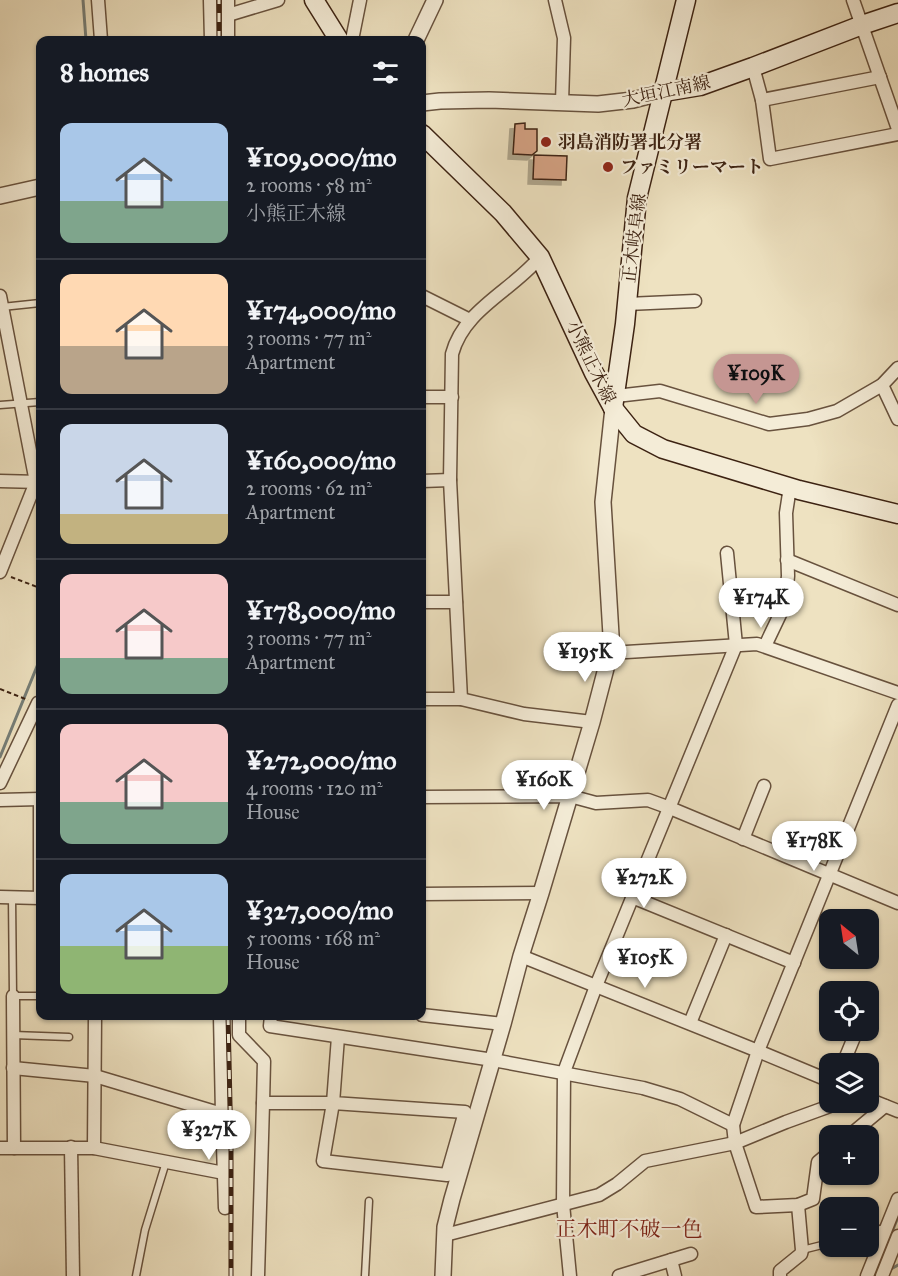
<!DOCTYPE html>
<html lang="en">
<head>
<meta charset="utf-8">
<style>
	:root { --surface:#171b24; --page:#242831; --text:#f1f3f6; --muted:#9ea1a6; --line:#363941; --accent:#c59692 }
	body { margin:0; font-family:"IM FELL Great Primer","Noto Serif JP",serif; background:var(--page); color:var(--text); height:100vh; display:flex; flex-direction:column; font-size:22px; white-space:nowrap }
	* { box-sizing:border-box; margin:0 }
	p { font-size:20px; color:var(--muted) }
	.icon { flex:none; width:33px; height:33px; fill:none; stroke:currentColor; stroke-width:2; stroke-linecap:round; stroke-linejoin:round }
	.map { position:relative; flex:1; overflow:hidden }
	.side { position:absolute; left:36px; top:36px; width:390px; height:984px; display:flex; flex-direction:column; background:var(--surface); border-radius:12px; box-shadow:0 2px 4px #0004 }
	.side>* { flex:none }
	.needle { width:39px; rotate:330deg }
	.tools { position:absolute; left:819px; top:909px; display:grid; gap:12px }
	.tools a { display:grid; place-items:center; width:60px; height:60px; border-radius:12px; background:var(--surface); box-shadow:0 2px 4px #0004; font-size:30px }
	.price { position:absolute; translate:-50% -51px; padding:0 14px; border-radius:21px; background:#fff; color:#222; font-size:20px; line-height:39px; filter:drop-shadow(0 2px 3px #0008) }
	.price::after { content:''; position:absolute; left:50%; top:36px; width:18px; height:14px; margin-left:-9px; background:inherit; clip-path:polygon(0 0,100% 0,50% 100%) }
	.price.selected { background:var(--accent); color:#111 }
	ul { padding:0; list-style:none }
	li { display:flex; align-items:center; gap:18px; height:150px; padding:0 24px }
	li+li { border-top:2px solid var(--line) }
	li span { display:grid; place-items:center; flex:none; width:168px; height:120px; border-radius:12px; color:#555 }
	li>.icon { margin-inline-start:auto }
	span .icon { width:72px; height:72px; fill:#fffc; stroke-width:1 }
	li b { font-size:26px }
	h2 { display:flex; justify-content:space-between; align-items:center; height:72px; padding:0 24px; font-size:26px }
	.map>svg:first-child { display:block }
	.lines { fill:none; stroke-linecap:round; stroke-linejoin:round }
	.stream { stroke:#767e77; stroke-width:3 }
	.building { fill:#d6a385; stroke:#3c2212; stroke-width:1.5; filter:url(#shadow) }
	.service-casing { stroke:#68523e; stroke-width:9 }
	.minor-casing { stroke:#68523e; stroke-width:15 }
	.tertiary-casing { stroke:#68523e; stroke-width:18 }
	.secondary-casing { stroke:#3c2212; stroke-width:21 }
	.path { stroke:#3c2212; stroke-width:2; stroke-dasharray:4.5 3; stroke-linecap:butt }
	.service { stroke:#f4ecd7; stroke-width:6 }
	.minor { stroke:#f4ecd7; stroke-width:12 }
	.tertiary { stroke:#f4ecd7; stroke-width:15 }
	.secondary { stroke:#f4ecd7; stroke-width:18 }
	.rail-casing { stroke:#3c2212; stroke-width:5 }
	.rail { stroke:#f4ecd7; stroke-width:3; stroke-dasharray:9; stroke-linecap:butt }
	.poi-dot { fill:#8f2418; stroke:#f4ecd7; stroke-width:2 }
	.labels { text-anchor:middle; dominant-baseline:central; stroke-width:4.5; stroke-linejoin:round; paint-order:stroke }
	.street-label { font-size:18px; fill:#3c2212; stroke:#f4ecd7 }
	.poi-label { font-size:18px; font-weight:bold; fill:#3c2212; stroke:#f4ecd7; text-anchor:start }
	.quarter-label { font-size:21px; fill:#7a1f14; stroke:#f4ecd7 }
</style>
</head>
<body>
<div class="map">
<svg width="898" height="1276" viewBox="0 0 898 1276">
	<defs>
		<filter id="shadow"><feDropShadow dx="-5" dy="5" stdDeviation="0" flood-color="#0004"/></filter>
	</defs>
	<rect width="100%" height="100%" fill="#eee2c1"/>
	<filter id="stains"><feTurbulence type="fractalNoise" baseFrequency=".00333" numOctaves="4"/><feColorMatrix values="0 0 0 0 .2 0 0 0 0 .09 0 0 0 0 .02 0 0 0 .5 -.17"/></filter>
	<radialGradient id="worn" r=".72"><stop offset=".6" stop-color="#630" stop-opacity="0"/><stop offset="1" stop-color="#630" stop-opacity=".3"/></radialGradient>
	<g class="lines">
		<!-- stream -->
		<g class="stream">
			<polyline points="83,0 86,40"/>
			<polyline points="0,757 40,659"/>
			<polyline points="891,1269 898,1265"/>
			<polyline points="874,1276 898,1217"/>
		</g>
	</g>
	<!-- building -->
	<g class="building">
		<polygon points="525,123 525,129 537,129 537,151 532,155 513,154 515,124"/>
		<polygon points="534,155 567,156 566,180 533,179"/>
	</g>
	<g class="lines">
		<defs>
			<g id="service">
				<polyline points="2,307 40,303"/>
				<polyline points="0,405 40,402"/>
				<polyline points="12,897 13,996 40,996"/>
				<polyline points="13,1035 69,1037"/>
				<polyline points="868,1232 885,1228"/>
				<polyline points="802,1250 830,1243"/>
				<polyline points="136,1276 145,1230 166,1162"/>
				<polyline points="365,1276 369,1201"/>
			</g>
			<g id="minor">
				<polyline points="98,0 101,40"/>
				<polyline points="210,0 211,40"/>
				<polyline points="555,0 564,38 562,102"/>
				<polyline points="853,0 898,129"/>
				<polyline points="228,15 278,0"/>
				<polyline points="228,40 228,0"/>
				<polyline points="352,40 360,0"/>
				<polyline points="753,67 762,100 770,159 898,134"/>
				<polyline points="762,100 880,77"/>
				<polyline points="0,296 36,482 0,572"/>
				<polyline points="422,296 470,320"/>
				<polyline points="627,304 695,301"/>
				<polyline points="882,385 898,419"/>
				<polyline points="616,396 660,391 769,424 808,419 837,411 882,385 898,368"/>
				<polyline points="422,397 452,397"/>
				<polyline points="0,481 40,482"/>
				<polyline points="422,481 450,480"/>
				<polyline points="787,560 898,605"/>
				<polyline points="422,602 456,602"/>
				<polyline points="765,646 785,604 788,576 786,513 790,487"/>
				<polyline points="610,653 757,644 898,693"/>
				<polyline points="422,699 461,699 524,714 592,722"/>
				<path d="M 461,699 L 450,480 L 452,354 C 464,309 512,291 540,257"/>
				<polyline points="0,783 38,703 40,703"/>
				<polyline points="422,797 570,796 596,803 648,800 670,808 898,903"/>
				<polyline points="0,800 40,799"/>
				<polyline points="743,839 764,786"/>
				<polyline points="422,894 541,893"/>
				<polyline points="0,897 40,898"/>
				<polyline points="632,897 794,963"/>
				<polyline points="40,898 40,799"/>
				<polyline points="521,956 758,1051 830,1081"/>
				<polyline points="13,996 14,1148"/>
				<polyline points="868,1005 871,1001"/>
				<polyline points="422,1015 503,1024"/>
				<polyline points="239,1016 239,1035 264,1061 263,1103 333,1103 465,1112 447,1175 323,1161 333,1103 338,1037"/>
				<polyline points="271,1016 270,1026 493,1060 643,1088 680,1099 733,1125"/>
				<polyline points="690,1023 726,935"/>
				<polyline points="843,1064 857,1030"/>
				<polyline points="13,1068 95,1076 222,1114 220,1016"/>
				<polyline points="868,1099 898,1111"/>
				<polyline points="222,1114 225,1208"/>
				<polyline points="849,1136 885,1106"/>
				<polyline points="71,1147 73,1276"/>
				<polyline points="0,1148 94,1148 95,1016"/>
				<polyline points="94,1148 224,1173"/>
				<polyline points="830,1152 818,1162 813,1199 798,1205 756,1207 735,1143 733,1125 758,1051 898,705"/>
				<polyline points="445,1235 599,1195 617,1184 645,1161 735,1143 786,1122 841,1102"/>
				<polyline points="671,1260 675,1276"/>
				<polyline points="258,1276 263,1103"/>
				<polyline points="570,1276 563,1204 564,1072 596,986 736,645 727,553"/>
				<polyline points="619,1276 691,1254"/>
				<polyline points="780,1276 780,1271 801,1254 802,1250 798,1205"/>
				<polyline points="867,1276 898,1199"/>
				<polyline points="882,1276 898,1236"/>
			</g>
			<g id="tertiary">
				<polyline points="416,40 435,0"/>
				<polyline points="422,103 440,101 489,100 598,104 633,100 664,92"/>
				<polyline points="0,196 40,187"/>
				<polyline points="443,1276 445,1227 452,1199 503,1024 521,956 541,893 592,722 610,653 611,635 603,502 613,408"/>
			</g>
			<g id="secondary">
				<polyline points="314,0 339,40"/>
				<polyline points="664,92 700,86 753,67 862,25 898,13"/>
				<polyline points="422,134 503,213 540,257 594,373 613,408 634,434 663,449 799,490 898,514"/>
				<polyline points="613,408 625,324 637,198 686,0"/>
			</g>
		</defs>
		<!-- service casing -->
		<use href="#service" class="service-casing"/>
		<!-- minor casing -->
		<use href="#minor" class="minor-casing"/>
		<!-- tertiary casing -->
		<use href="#tertiary" class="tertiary-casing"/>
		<!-- secondary casing -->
		<use href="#secondary" class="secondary-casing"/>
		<!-- path -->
		<g class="path">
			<polyline points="11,577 40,588"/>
			<polyline points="0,689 28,700"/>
		</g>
		<!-- service -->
		<use href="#service" class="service"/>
		<!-- minor -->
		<use href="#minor" class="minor"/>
		<!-- tertiary -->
		<use href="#tertiary" class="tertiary"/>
		<!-- secondary -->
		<use href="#secondary" class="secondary"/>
		<defs>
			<g id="rail">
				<polyline points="219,40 219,0"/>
				<polyline points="228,1016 231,1148 231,1276"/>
			</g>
		</defs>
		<!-- rail casing -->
		<use href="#rail" class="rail-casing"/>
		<!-- rail -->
		<use href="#rail" class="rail"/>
	</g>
	<!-- markers -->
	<g class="poi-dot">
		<circle cx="546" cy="142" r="6"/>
		<circle cx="608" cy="167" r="6"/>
	</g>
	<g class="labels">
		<!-- street labels -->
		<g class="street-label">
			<text transform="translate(666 91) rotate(-12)">大垣江南線</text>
			<text transform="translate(634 238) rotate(-83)">正木岐阜線</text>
			<text transform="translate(591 362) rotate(64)">小熊正木線</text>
		</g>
		<!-- poi labels -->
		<g class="poi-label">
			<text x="558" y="142">羽島消防署北分署</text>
			<text x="620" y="167">ファミリーマート</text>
		</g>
		<!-- quarter labels -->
		<g class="quarter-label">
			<text x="629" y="1229">正木町不破一色</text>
		</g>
	</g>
	<rect width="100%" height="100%" filter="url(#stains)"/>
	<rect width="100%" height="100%" fill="url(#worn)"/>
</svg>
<div class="tools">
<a><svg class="needle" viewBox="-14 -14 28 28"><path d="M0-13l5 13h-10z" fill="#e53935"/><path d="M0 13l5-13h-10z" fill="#9ea1a6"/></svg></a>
<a><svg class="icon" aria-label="locate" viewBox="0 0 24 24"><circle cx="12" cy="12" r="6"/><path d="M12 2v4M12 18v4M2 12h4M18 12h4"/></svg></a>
<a><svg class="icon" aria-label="layers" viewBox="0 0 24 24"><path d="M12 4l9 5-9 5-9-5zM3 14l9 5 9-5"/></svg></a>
<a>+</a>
<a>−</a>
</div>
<b class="price selected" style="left:756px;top:405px">¥109K</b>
<b class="price" style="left:761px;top:629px">¥174K</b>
<b class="price" style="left:585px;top:683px">¥195K</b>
<b class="price" style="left:544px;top:811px">¥160K</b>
<b class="price" style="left:814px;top:872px">¥178K</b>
<b class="price" style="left:644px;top:909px">¥272K</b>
<b class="price" style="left:645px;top:989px">¥105K</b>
<b class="price" style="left:209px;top:1161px">¥327K</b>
<section class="side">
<h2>8 homes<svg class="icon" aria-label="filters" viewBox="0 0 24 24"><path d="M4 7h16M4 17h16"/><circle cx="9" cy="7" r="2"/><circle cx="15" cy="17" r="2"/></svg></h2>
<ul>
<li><span style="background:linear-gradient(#a9c7e8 65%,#7fa58c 0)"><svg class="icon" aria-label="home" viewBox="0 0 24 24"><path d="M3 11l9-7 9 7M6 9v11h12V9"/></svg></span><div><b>¥109,000/mo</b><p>2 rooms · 58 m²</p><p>小熊正木線</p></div></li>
<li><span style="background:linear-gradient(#ffd9b3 60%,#b9a48a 0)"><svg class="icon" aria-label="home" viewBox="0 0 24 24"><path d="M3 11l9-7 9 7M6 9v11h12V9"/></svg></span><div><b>¥174,000/mo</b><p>3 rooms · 77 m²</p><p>Apartment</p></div></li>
<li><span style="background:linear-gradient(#c9d6e8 75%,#c2b280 0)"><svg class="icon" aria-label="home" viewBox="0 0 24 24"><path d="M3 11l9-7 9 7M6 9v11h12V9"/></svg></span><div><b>¥160,000/mo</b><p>2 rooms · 62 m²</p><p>Apartment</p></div></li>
<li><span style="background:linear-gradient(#f6c9c9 70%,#7fa58c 0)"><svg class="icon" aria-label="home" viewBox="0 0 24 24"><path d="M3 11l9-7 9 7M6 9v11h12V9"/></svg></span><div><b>¥178,000/mo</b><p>3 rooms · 77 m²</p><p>Apartment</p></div></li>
<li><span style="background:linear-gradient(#f6c9c9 65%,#7fa58c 0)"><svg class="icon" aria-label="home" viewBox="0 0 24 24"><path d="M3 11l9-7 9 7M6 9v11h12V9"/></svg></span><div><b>¥272,000/mo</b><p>4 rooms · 120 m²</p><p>House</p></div></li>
<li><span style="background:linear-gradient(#a9c7e8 60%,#8fb573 0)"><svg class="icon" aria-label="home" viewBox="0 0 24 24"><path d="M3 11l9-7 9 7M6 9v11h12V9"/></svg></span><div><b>¥327,000/mo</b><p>5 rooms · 168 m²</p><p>House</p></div></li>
</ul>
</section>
</div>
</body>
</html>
